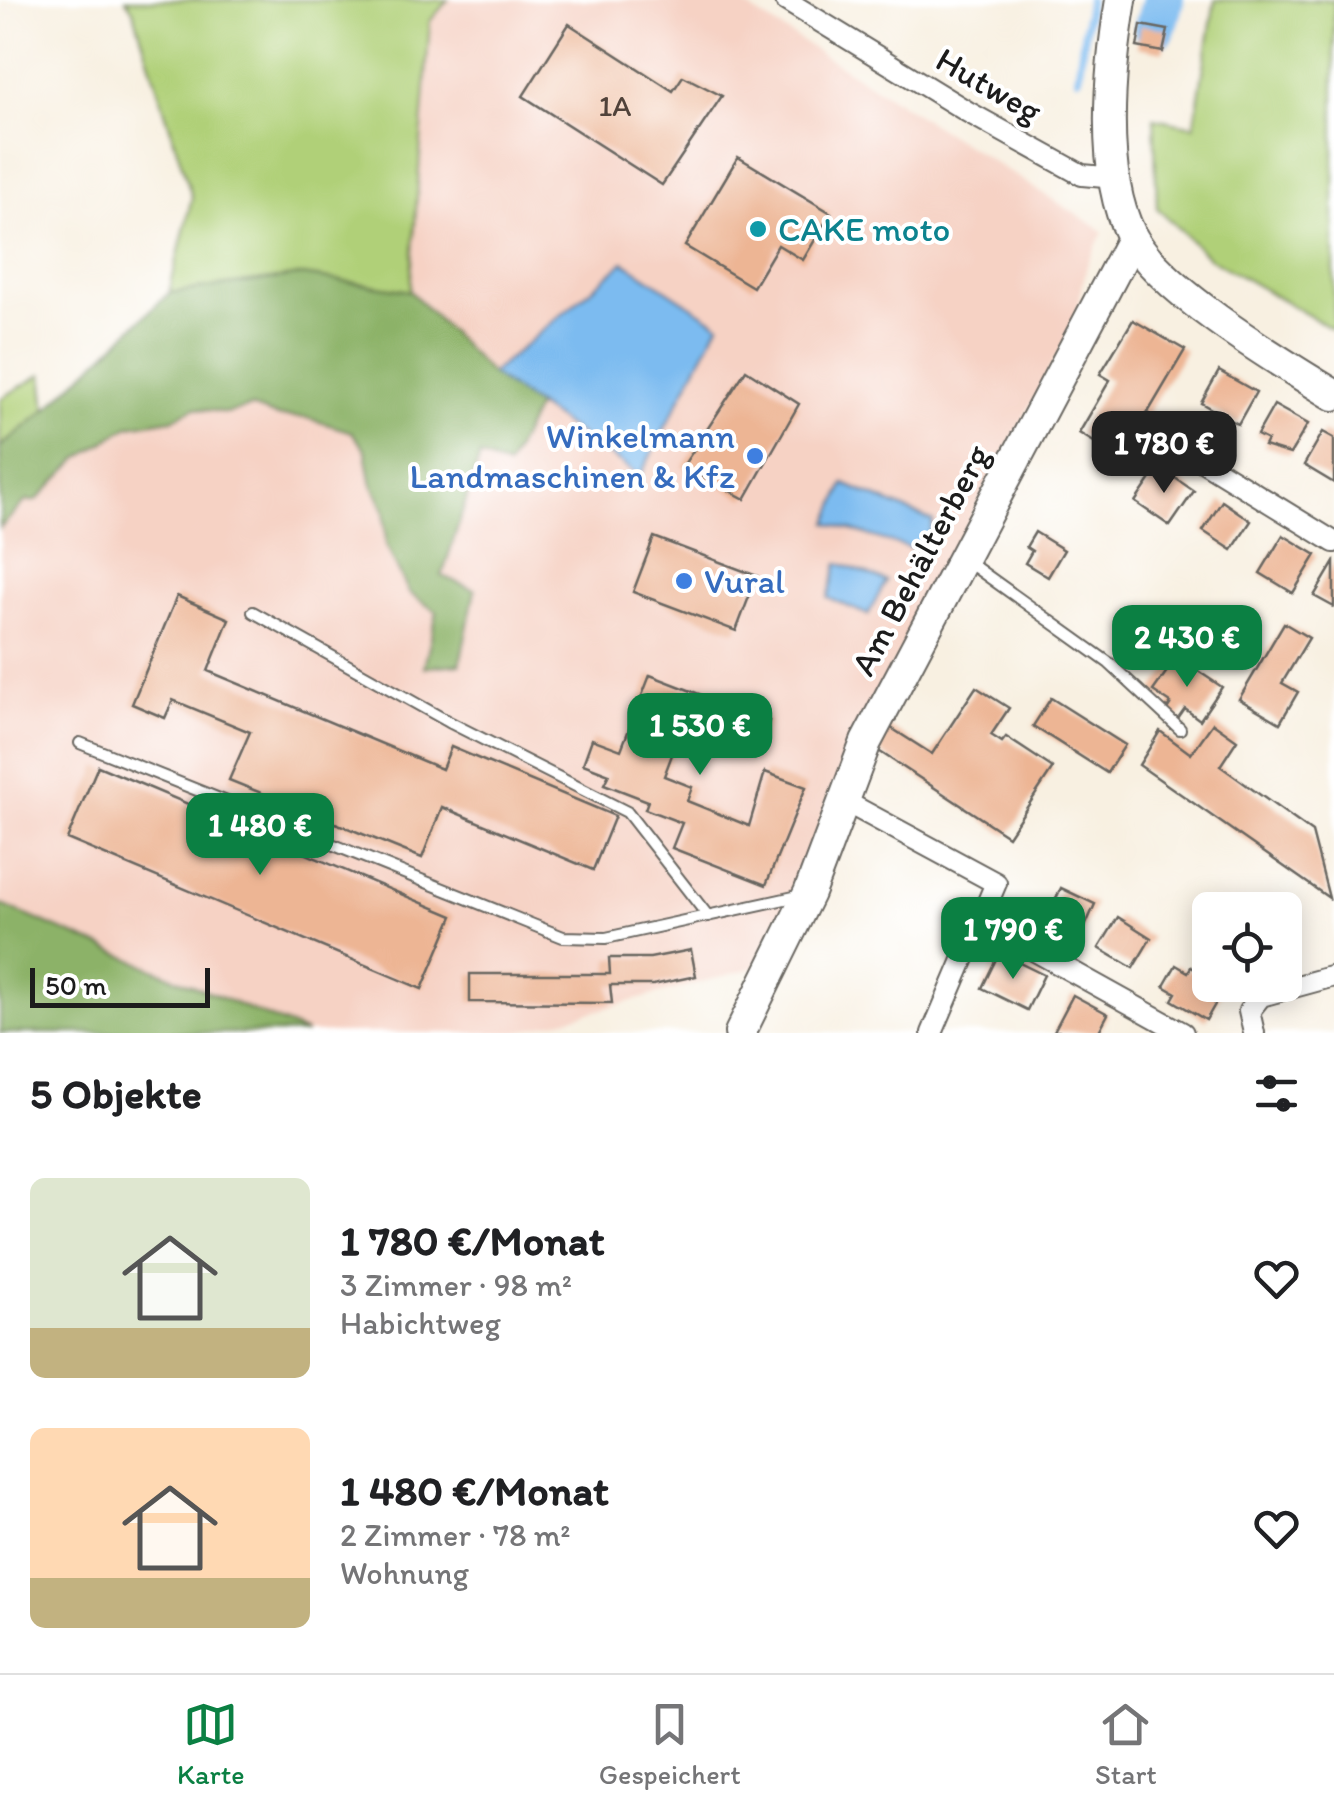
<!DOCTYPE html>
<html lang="de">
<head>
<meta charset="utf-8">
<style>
	:root { --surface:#fff; --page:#f6f6f6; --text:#202124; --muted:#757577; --line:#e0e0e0; --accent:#0b8043 }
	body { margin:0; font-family:Itim,sans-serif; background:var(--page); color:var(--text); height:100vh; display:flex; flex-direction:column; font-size:38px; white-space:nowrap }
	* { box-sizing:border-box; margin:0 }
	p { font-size:32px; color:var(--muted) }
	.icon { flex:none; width:55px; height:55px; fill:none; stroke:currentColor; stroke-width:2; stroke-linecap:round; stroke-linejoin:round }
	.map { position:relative; height:1033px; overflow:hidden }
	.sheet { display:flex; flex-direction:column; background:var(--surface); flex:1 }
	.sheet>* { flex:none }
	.buttons { position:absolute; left:1192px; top:892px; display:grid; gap:20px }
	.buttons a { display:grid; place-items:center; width:110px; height:110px; border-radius:15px; background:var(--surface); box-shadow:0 5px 25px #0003; font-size:50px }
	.scale { position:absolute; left:30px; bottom:25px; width:180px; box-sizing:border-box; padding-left:10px; border:5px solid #1c1c1c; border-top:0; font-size:28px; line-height:35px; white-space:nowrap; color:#1c1c1c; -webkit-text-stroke:8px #fff; paint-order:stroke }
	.price { position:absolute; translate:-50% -85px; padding:0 22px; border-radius:20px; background:var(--accent); color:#fff; font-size:32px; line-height:65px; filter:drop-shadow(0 2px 5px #0008) }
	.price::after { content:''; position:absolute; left:50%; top:60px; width:30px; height:22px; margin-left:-15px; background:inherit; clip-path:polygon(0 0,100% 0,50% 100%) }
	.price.selected { background:#222; color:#fff }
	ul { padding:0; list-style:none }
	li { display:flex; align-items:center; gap:30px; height:250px; padding:0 30px }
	li span { display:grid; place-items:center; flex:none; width:280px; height:200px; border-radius:15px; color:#555 }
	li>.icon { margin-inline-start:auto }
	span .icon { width:120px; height:120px; fill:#fffc; stroke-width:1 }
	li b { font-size:42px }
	h2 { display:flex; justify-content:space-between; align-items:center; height:120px; padding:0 30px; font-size:42px }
	.dock { display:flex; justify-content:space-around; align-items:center; height:140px; border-top:2px solid var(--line); background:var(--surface); font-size:28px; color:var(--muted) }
	.dock a { display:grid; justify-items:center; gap:5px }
	.dock .selected { color:var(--accent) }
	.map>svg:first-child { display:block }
	.built { fill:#f6d2c4 }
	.green { fill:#b0d078; stroke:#66764a; stroke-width:2.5 }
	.forest { fill:#8cb268; stroke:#546742; stroke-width:2.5 }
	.water { fill:#7cbbf0; stroke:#4c6c86; stroke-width:2.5 }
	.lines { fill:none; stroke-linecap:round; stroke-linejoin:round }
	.stream { stroke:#7cbbf0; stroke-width:8 }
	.river { stroke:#7cbbf0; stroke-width:42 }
	.building { fill:#edb594 }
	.lane-casing { stroke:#696661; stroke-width:14 }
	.street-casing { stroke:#696661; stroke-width:24 }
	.secondary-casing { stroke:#696661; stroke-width:34 }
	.lane { stroke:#fff; stroke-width:10 }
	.street { stroke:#fff; stroke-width:20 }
	.secondary { stroke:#fff; stroke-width:30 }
	.culture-dot { fill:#0f9aa8; stroke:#fff; stroke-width:4 }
	.shop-dot { fill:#3f7fe0; stroke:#fff; stroke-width:4 }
	.labels { text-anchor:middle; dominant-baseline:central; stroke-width:8; stroke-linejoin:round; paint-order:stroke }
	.number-label { font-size:30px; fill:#50423a }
	.street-label { font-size:35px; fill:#1c1c1c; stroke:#fff }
	.culture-label { font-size:35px; fill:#0d838f; stroke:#fff; text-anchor:start }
	.shop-label { font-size:35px; fill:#366cbe; stroke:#fff; text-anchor:end }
</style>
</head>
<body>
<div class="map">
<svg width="1334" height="1033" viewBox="0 0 1334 1033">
	<rect width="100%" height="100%" fill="#fff"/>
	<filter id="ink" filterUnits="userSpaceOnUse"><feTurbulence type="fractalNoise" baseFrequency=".01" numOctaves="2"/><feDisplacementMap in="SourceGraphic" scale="20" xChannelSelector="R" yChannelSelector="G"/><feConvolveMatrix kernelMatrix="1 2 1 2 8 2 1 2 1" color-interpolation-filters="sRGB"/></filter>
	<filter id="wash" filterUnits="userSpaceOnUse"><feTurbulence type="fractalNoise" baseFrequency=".0048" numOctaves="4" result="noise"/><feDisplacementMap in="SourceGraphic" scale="40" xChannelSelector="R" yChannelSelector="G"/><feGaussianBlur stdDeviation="2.25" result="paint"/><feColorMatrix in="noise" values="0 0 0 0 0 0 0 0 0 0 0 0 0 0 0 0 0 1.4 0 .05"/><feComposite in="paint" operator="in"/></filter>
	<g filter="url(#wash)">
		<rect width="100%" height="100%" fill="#f8f0e1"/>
		<!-- built -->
		<polygon class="built" points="448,0 736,0 1103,231 1087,266 1074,323 852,741 764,965 515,1033 306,1033 0,904 0,528 27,501 36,501 77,460 129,426 172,419 195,408 227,412 251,407 276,416 307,418 352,432 366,451 371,481 385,510 386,545 409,593 437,612 424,666 460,664 442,576 480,456 507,466 537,406 640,475 718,323 624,263 491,374 410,291 430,20"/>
		<!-- green -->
		<g class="green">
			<polygon points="126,0 448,0 430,21 410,291 302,275 169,293 192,197 133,10"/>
			<polygon points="1215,0 1334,0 1334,330 1209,258 1157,208 1154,118 1194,126"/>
			<polygon points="42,374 46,410 0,447 0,399"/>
		</g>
		<!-- forest -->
		<g class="forest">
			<polygon points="302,275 410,291 491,374 537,406 507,467 480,456 442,576 475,590 460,664 424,667 437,612 409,593 386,545 384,510 371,481 366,451 352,432 307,418 276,416 251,407 227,413 195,408 172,419 129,426 77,460 36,501 26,501 0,528 0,447 46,410 169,293"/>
			<polygon points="0,904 306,1033 0,1033"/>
		</g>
		<!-- water -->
		<g class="water">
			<polygon points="624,262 719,324 640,476 491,374"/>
			<polygon points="844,484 933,521 923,552 828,523"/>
			<polygon points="838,563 886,581 868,615 828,598"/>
		</g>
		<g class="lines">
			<!-- stream -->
			<polyline class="stream" points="1078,77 1089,0"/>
			<!-- river -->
			<polyline class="river" points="1155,28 1163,0"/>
		</g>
		<g id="blocks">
			<!-- building -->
			<g class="building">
				<polygon points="569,24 673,91 683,76 722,96 662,185 523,96"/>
				<polygon points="1141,25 1168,30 1163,52 1137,47"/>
				<polygon points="738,157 831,213 803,260 778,245 753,287 685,246"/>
				<polygon points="1133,320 1185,350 1121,458 1079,433 1110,380 1100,374"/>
				<polygon points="746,370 799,404 745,499 683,466"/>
				<polygon points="1219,371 1256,392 1238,424 1201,403"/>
				<polygon points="1274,405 1308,424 1290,454 1264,446 1267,440 1257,435"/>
				<polygon points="1323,432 1334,438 1334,483 1304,465"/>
				<polygon points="1159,467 1194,491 1170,526 1135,502"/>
				<polygon points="1222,501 1251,521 1232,550 1203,531"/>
				<polygon points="1035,532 1064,550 1048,577 1025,563 1032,551 1026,547"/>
				<polygon points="1283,535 1316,555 1293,593 1260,573"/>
				<polygon points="654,537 757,576 736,631 633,592"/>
				<polygon points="1334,562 1334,607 1314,596"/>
				<polygon points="177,596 229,619 208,671 442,769 451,747 615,816 593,870 442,807 422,858 229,780 250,732 173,700 165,718 132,704"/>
				<polygon points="1284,623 1309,638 1282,683 1298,692 1280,723 1239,699"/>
				<polygon points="1177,657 1222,687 1200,720 1185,709 1178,719 1166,711 1171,703 1153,691"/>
				<polygon points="650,675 769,721 754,759 681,731 664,776 692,787 687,801 749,826 765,772 806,787 766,885 672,848 682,823 645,809 648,801 604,784 609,774 583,764 592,739 621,750"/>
				<polygon points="976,687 1009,708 991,735 1002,742 1006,737 1053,768 1008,836 874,748 888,726 932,754"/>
				<polygon points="1051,698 1125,745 1107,773 1033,726"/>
				<polygon points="1213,723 1237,740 1220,766 1312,832 1329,898 1139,765 1160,731 1191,754"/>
				<polygon points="98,766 453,916 422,989 67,839"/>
				<polygon points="1061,888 1095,904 1080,938 1045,922"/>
				<polygon points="1118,917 1151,938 1133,968 1099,948"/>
				<polygon points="691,950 696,976 653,985 610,985 612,1003 470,1002 470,974 610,974 609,958 650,958"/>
				<polygon points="999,953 1044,975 1027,1010 982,988"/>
				<polygon points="1176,965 1188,972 1191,967 1210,978 1210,985 1225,987 1206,1020 1172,1000 1176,993 1164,986"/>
				<polygon points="1073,995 1108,1014 1098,1033 1054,1031"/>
			</g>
		</g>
	</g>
	<g filter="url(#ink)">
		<use href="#blocks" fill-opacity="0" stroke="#696661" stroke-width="2.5"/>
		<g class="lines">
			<defs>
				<g id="lane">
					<polyline points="968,562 1109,663 1180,729"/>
					<polyline points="253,612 449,722 627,812 708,916"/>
					<polyline points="80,743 563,937 606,938 803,895"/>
				</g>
				<g id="street">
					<polyline points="785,0 968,112 1082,175 1116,178"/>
					<polyline points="1181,448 1334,542"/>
					<polyline points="844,801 996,883 932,1033"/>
					<polyline points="983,922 1183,1033"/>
					<polyline points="1254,1033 1249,1011 1261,996 1334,976"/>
				</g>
				<g id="secondary">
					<path d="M 1121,0 C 1110,66 1099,173 1131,235 C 1159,290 1280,362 1334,395"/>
					<polyline points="740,1033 809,893 866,742 1132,239"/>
				</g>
			</defs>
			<!-- lane casing -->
			<use href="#lane" class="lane-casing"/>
			<!-- street casing -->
			<use href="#street" class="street-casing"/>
			<!-- secondary casing -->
			<use href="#secondary" class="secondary-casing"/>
			<!-- lane -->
			<use href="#lane" class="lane"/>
			<!-- street -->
			<use href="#street" class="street"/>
			<!-- secondary -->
			<use href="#secondary" class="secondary"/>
		</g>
	</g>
	<!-- markers -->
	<circle class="culture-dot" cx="758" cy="229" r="10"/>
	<g class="shop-dot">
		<circle cx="755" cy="456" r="10"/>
		<circle cx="684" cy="581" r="10"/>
	</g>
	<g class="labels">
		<!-- number labels -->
		<g class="number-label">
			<text x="615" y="105">1A</text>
		</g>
		<!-- street labels -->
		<g class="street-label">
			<text transform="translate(989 85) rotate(30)">Hutweg</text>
			<text transform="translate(920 560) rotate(-62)">Am Behälterberg</text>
		</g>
		<!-- culture labels -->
		<g class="culture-label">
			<text x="778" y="229">CAKE moto</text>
		</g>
		<!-- shop labels -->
		<g class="shop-label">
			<text x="735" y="436">Winkelmann<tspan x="735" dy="40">Landmaschinen &amp; Kfz</tspan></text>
			<text x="704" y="581" text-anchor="start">Vural</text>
		</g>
	</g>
</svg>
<div class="buttons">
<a><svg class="icon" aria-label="locate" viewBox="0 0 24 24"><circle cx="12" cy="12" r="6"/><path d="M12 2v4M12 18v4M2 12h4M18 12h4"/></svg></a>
</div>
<div class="scale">50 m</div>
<b class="price selected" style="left:1164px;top:496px">1 780 €</b>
<b class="price" style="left:1187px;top:690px">2 430 €</b>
<b class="price" style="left:700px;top:778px">1 530 €</b>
<b class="price" style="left:260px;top:878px">1 480 €</b>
<b class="price" style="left:1013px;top:982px">1 790 €</b>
</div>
<section class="sheet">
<h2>5 Objekte<svg class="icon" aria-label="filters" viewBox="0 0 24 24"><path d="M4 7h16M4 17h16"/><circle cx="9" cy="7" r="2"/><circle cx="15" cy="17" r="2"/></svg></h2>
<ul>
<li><span style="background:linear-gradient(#dfe7d0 75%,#c2b280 0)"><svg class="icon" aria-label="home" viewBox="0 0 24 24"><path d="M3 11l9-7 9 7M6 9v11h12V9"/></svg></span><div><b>1 780 €/Monat</b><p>3 Zimmer · 98 m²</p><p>Habichtweg</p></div><svg class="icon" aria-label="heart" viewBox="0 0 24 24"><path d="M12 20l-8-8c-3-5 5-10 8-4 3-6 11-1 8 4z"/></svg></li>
<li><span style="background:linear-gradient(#ffd9b3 75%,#c2b280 0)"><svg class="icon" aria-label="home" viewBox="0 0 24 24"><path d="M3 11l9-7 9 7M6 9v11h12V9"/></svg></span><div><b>1 480 €/Monat</b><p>2 Zimmer · 78 m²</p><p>Wohnung</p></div><svg class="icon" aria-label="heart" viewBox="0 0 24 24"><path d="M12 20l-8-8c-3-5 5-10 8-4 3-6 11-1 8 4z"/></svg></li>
</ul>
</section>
<nav class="dock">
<a class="selected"><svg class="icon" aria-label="map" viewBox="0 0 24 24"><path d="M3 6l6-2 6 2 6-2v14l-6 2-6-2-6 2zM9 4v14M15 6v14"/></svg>Karte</a>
<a><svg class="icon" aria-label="saved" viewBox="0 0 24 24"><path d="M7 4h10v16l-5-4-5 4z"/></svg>Gespeichert</a>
<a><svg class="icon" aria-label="home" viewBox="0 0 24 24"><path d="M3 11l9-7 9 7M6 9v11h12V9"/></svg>Start</a>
</nav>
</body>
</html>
